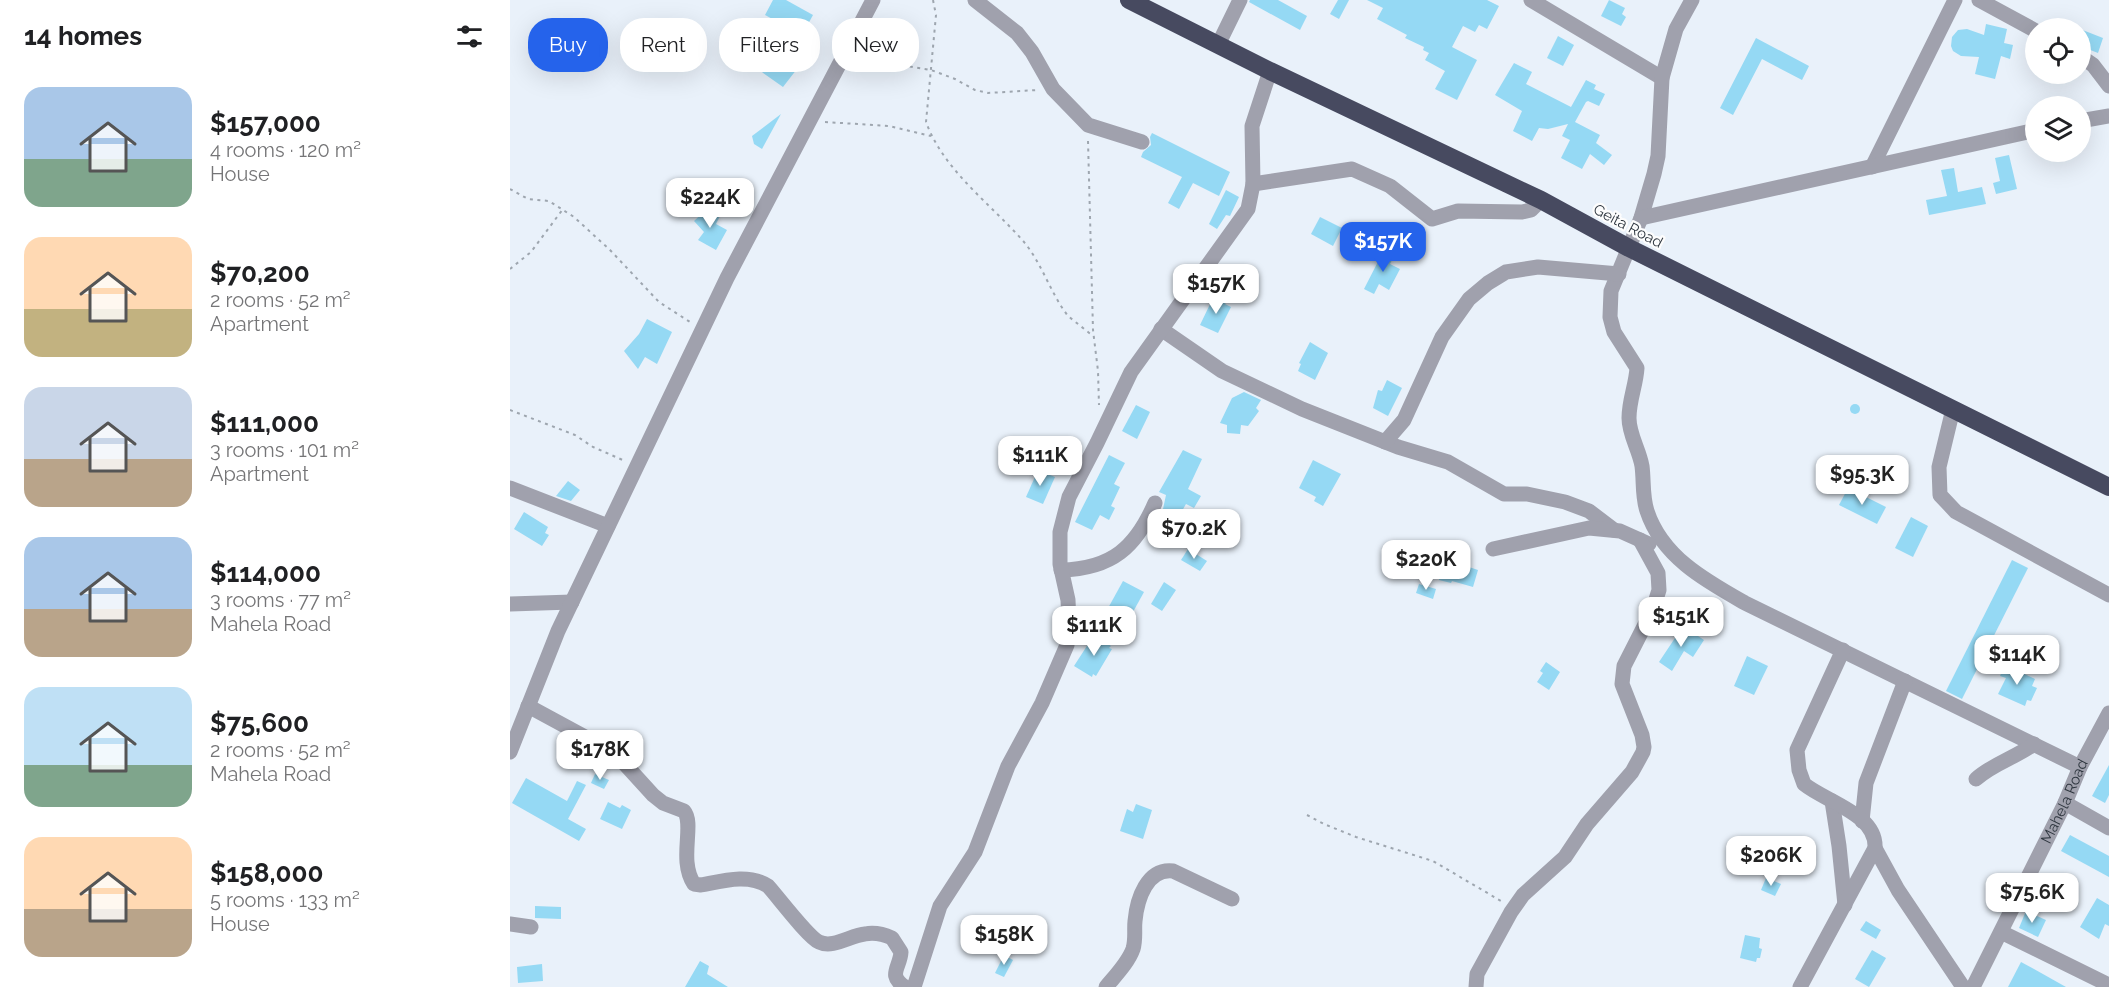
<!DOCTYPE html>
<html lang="en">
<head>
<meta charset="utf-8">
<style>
	:root { --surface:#fff; --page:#f2f2f2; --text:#202124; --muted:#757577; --accent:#2563eb }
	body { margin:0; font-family:Raleway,sans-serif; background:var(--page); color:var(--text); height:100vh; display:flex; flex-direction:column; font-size:22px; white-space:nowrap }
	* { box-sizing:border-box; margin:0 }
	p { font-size:20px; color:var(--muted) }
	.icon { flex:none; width:33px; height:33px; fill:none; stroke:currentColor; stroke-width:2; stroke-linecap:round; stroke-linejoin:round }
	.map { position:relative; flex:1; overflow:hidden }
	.side { display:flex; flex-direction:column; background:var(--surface); width:510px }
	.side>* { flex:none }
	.banner { position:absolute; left:18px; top:18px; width:570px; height:54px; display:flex; gap:12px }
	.controls { position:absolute; left:1515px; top:18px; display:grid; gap:12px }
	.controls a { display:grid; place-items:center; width:66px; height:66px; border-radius:50%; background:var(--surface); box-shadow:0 6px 24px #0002; font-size:30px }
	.price { position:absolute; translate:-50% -51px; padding:0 14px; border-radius:12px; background:#fff; color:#222; font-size:20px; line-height:39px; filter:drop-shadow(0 2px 3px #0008) }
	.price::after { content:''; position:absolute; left:50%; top:36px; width:18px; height:14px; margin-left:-9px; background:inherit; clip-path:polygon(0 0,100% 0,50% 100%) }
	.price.on { background:var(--accent); color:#fff }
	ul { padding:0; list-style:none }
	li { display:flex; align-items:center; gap:18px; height:150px; padding:0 24px }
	li span { display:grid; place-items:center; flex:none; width:168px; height:120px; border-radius:18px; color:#555 }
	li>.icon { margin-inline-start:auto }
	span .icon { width:72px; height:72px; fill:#fffc; stroke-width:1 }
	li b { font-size:26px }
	h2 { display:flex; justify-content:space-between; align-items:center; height:72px; padding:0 24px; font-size:26px }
	.chip { padding:0 21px; border-radius:24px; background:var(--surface); box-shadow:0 6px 24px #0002; font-size:21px; line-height:54px }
	.chip.on { background:var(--accent); color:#fff }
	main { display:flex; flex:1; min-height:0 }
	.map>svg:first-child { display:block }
	.building { fill:#95d9f4 }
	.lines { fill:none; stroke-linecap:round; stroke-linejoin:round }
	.path { stroke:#9ea6af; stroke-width:2; stroke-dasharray:3 4.5; stroke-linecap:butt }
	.minor { stroke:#a0a1ad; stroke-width:15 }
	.highway { stroke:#474a60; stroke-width:18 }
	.labels { text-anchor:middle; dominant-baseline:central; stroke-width:4.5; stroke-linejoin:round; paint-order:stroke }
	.street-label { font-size:15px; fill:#2e363f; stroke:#fdfdfd }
</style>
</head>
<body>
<main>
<section class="side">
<h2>14 homes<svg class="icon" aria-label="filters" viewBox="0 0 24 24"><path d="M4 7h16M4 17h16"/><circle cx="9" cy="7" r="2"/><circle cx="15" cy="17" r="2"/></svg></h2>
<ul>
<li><span style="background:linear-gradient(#a9c7e8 60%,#7fa58c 0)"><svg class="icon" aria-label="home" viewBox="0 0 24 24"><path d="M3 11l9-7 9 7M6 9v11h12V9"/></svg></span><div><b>$157,000</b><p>4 rooms · 120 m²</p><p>House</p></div></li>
<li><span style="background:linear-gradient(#ffd9b3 60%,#c2b280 0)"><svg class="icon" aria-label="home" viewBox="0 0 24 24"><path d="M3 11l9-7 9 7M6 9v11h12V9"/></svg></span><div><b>$70,200</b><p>2 rooms · 52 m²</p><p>Apartment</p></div></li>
<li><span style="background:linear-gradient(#c9d6e8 60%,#b9a48a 0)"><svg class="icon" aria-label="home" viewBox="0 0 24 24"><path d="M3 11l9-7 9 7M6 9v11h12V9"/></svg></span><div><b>$111,000</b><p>3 rooms · 101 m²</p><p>Apartment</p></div></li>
<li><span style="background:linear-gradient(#a9c7e8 60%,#b9a48a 0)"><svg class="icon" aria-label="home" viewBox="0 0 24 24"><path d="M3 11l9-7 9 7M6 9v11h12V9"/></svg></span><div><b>$114,000</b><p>3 rooms · 77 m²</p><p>Mahela Road</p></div></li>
<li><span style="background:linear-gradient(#bfe0f5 65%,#7fa58c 0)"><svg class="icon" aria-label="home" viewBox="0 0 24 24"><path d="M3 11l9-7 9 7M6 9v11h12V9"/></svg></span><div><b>$75,600</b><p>2 rooms · 52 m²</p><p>Mahela Road</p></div></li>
<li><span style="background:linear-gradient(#ffd9b3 60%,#b9a48a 0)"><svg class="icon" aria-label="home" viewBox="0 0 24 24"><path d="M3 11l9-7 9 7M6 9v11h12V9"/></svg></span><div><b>$158,000</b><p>5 rooms · 133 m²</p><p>House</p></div></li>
</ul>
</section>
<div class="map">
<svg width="1599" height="987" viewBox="0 0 1599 987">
	<rect width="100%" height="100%" fill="#e9f1fa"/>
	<!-- building -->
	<g class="building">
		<polygon points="263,0 276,0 303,15 292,35 255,15"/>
		<polygon points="740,0 768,0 797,16 790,30 739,2"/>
		<polygon points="828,0 839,0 829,19 820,14"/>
		<polygon points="857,0 977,0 989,6 977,29 969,25 965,32 953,26 942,47 967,60 947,100 925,89 935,71 915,60 919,53 913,50 914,47 895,38 897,35 867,19 873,8"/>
		<polygon points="1099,0 1115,8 1112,14 1116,17 1111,26 1091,16"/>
		<polygon points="233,22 244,31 244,35 237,43 259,62 260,60 265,64 270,56 287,69 273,87 239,63 216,42"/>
		<polygon points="1476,24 1497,29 1494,43 1503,45 1500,59 1491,56 1485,79 1465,74 1469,57 1451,56 1443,51 1441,46 1442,37 1448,30 1457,29 1474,35"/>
		<polygon points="1570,29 1593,38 1588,53 1570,46"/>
		<polygon points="1048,36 1064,45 1053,66 1037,58"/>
		<polygon points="1246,38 1299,66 1292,80 1252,59 1223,115 1210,108"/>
		<polygon points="1004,63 1022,72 1016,84 1061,107 1076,80 1086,85 1084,89 1095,94 1089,106 1078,101 1076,102 1065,122 1090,135 1086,143 1102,155 1094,165 1080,154 1072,169 1051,158 1060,140 1052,136 1058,124 1038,129 1029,128 1022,141 1003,131 1012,111 985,95"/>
		<polygon points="271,114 252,149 244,144 242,136"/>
		<polygon points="642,133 720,172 709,196 683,183 669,209 658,203 672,177 631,157 633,152 641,145 640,137"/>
		<polygon points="1499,155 1507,189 1486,194 1483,183 1490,181 1485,158"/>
		<polygon points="1444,168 1448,192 1472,187 1476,204 1419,215 1416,200 1437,196 1431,170"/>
		<polygon points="716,190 729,197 720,216 716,215 707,229 699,224"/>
		<polygon points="197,209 210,216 206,224 217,230 206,250 188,240 194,232 184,221"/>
		<polygon points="810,217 832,228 823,246 801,234"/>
		<polygon points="875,248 885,254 880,264 890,269 879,290 869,284 864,294 854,289"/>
		<polygon points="707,296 717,301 715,304 721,307 708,333 690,325 703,298 706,299"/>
		<polygon points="137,319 162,332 147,364 135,357 128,369 114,351 129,334"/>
		<polygon points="800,342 818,353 805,380 788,371 791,364 789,363"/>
		<polygon points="877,380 892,388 878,416 863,408 868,390 872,391"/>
		<polygon points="734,392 751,400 746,408 749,411 738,426 731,425 730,434 717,433 717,425 710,423 722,398"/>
		<circle cx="1345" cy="409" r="5"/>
		<polygon points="626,405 640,412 627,439 612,431"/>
		<polygon points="673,450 692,459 678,489 691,496 684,508 676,504 668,518 653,509 656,495 649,492"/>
		<polygon points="599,455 615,463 604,484 610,487 601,506 605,508 599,520 590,515 582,530 565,522"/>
		<polygon points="803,460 831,474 813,506 804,501 806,497 789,488"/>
		<polygon points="528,470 545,477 533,504 516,497"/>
		<polygon points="58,481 70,490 61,501 46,496"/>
		<polygon points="1338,488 1376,507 1367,524 1329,505"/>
		<polygon points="14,512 38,527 35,533 39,535 32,546 4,529"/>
		<polygon points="1401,517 1418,526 1403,557 1385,548"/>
		<polygon points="678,549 697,561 690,571 671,560"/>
		<polygon points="945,553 958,555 956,566 968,570 963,587 942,581 941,583 929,580 933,560 943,562"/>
		<polygon points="1502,560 1518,568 1452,699 1436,691"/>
		<polygon points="613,581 634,592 618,621 597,610"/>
		<polygon points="654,582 666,590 652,611 641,604"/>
		<polygon points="909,584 926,589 923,599 906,593"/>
		<polygon points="1173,626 1194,640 1183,657 1174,651 1162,671 1149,662"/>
		<polygon points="584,635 601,646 599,648 602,649 586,676 583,674 582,677 564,666"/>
		<polygon points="1237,656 1258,666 1244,695 1224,686"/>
		<polygon points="1036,662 1050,672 1039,690 1027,682 1033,673 1030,671"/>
		<polygon points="1495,665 1525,679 1522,686 1527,688 1521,701 1517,700 1515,706 1488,694 1496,678 1490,676"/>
		<polygon points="1599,765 1599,795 1595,803 1582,796"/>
		<polygon points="85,774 99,780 94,789 81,783"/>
		<polygon points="16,778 57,801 67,781 76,785 58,819 76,829 69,841 2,803"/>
		<polygon points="98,802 110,808 112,805 121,810 112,829 90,819"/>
		<polygon points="626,804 642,810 633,839 610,831 617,809 623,812"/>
		<polygon points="1560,835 1599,856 1599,877 1551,851"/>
		<polygon points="1256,878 1271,884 1265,896 1251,890"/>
		<polygon points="1587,898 1599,905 1599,926 1595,924 1589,939 1570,927"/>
		<polygon points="25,906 51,907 51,919 25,918"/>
		<polygon points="1516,911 1536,920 1528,937 1509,928"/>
		<polygon points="1356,921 1371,930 1366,939 1350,930"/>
		<polygon points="1235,935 1250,938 1249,948 1252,949 1250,958 1247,958 1246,962 1230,958"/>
		<polygon points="1362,950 1376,958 1359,987 1345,979"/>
		<polygon points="494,955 503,960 494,977 485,973"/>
		<polygon points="190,961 199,966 197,974 218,987 175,987"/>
		<polygon points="1511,962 1524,969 1556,987 1498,987"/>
		<polygon points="32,964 33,981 8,983 7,967"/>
	</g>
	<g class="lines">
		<!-- path -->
		<g class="path">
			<path d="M 423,0 L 426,15 L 416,122 C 434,171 480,203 514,242 C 530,261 539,288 553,309 L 558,316 L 583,336"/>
			<polyline points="348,58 421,70 445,79 465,90 478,93 528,90"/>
			<polyline points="315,122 379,126 421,136"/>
			<polyline points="578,141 583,330 588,371 589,405"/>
			<polyline points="0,189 18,199 39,201 64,217 100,250 149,302 180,322"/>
			<polyline points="0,269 21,252 53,209"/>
			<polyline points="0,410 65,435 83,447 115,461"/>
			<polyline points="797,815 814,824 846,837 923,861 991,901"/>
		</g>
		<!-- minor -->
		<g class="minor">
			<polyline points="465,0 507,33 522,52 543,89 578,125 632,142"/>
			<polyline points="1021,0 1152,78"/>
			<path d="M 1182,0 L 1166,29 L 1152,78 L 1148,156 L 1144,174 L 1131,218 L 1101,291 L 1100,317 L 1104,332 L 1127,368 C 1126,385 1119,400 1119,418 C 1119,435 1129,449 1132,466 C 1134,481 1132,496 1137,511 C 1152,557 1196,581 1235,603 L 1570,767"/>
			<polyline points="1469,0 1526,31"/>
			<polyline points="708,45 730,0"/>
			<polyline points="1570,56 1583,65 1599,86"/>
			<polyline points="1570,121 1599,116"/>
			<polyline points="1362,167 1445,0"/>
			<polyline points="743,184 842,169 880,186 922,219 948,211 1012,212 1021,210 1031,200"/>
			<polyline points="1131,218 1526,130"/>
			<polyline points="651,329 712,371 792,409 888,447 938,462 994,494 1017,494 1055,502 1079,511 1104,530"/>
			<polyline points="1443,409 1429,467 1430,495 1446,512 1599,595"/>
			<polyline points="875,442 894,420 932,337 959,299 978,283 996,272 1028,267 1109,274"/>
			<polyline points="0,488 98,526"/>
			<polyline points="983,549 1079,528 1110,531 1139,544"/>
			<path d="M 551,570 C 602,569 626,547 645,503"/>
			<polyline points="0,604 62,602"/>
			<path d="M 18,706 L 90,745 L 112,761 L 143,795 L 153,803 L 174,811 C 185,824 168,860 184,884 L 191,885 C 212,881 238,873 258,886 C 268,897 298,937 309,942 C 323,949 341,935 355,934 C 365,932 373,934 382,938 L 391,952 C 390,968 377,975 395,987"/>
			<polyline points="0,752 48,631 217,278 363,0"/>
			<path d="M 1466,779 C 1484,763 1505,758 1524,744"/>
			<polyline points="1322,801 1329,846 1335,905"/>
			<polyline points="1555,803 1599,828"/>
			<polyline points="1352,821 1356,783 1395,681"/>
			<polyline points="1365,848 1388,890 1453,987"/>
			<polyline points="0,924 21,927"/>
			<polyline points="1491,932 1599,985"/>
			<polyline points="404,987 430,906 465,852 498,766 532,703 557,645 559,623 558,600 550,564 550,532 559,497 587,443 621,372 738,209 743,184 742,126 760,71"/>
			<path d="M 596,987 C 605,976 618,963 623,949 C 626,939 624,930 625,921 C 627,899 637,868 663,871 L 722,899"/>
			<polyline points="966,987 967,974 1001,912 1013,895 1055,857 1077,824 1122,772 1133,752 1134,747 1132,735 1112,684 1114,666 1143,609 1149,590 1148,573 1130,540"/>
			<path d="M 1290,987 L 1365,848 C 1367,814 1316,802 1294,784 L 1289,770 L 1287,750 L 1333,650"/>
			<path id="s1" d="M 1463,987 L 1555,803 L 1570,767 L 1599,713"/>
		</g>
		<!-- highway -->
		<polyline class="highway" points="619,0 760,71 1031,200 1119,248 1599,487"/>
	</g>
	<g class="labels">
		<!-- street labels -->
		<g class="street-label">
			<text transform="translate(1118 226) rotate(28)">Geita Road</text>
			<text stroke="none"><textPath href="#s1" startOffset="207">Mahela Road</textPath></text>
		</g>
	</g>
</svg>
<div class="controls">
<a><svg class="icon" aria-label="locate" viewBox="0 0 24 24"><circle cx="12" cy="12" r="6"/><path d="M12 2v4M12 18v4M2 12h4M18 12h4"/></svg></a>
<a><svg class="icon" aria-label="layers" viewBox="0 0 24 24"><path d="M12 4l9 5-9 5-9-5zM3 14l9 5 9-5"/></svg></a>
</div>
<b class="price" style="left:200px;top:229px">$224K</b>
<b class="price on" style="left:873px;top:273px">$157K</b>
<b class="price" style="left:706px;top:315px">$157K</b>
<b class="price" style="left:530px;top:487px">$111K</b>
<b class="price" style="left:1352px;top:506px">$95.3K</b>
<b class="price" style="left:684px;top:560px">$70.2K</b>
<b class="price" style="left:916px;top:591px">$220K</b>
<b class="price" style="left:1171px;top:648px">$151K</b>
<b class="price" style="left:584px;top:657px">$111K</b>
<b class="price" style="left:1507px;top:686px">$114K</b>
<b class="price" style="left:90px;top:781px">$178K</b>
<b class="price" style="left:1261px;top:887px">$206K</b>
<b class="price" style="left:1522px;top:924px">$75.6K</b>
<b class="price" style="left:494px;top:966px">$158K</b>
<div class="banner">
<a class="chip on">Buy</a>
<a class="chip">Rent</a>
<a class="chip">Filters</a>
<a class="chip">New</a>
</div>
</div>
</main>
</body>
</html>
